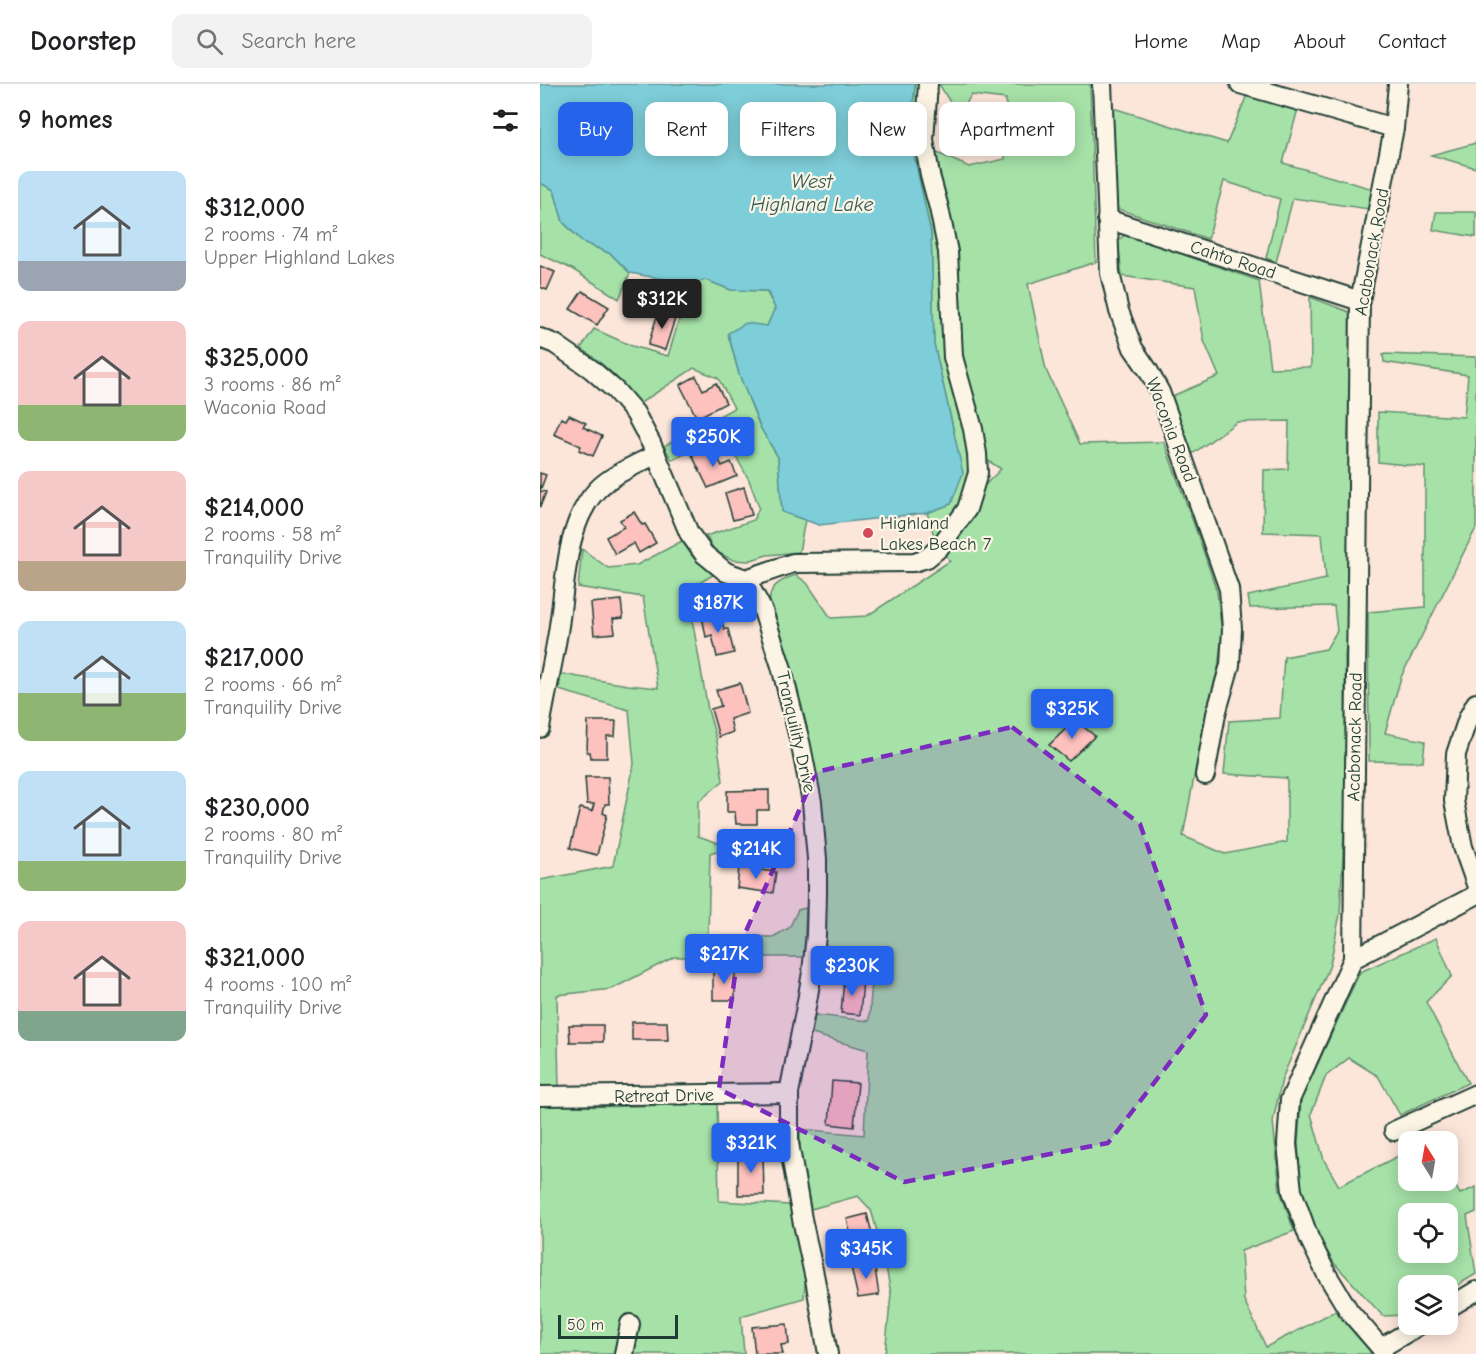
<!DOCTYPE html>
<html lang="en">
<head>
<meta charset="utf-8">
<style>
	:root { --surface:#fff; --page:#f2f2f2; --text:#202124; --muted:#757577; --line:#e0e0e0; --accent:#2563eb }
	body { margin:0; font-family:"Comic Neue",sans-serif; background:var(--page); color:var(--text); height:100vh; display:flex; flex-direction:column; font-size:22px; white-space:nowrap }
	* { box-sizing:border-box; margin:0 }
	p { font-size:20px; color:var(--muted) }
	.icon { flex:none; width:33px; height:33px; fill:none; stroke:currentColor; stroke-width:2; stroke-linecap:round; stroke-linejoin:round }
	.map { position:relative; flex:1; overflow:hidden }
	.sheet { display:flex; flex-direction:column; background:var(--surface); width:540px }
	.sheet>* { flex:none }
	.hud { position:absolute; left:18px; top:18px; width:570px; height:54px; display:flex; gap:12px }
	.needle { width:39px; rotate:349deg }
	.buttons { position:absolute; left:858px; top:1047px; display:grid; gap:12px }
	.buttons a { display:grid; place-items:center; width:60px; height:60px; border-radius:12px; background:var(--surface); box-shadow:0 3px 15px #0003; font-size:30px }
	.scale { position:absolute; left:18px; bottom:15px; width:120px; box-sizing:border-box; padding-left:6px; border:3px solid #1f3d34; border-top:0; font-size:16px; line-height:21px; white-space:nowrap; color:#1f3d34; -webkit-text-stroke:4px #fcf5e5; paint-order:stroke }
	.price { position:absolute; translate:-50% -51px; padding:0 14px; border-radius:6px; background:var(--accent); color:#fff; font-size:20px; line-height:39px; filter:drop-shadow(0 2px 3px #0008) }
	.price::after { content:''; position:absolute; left:50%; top:36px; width:18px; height:14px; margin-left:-9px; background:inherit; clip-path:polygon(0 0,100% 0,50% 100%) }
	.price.selected { background:#222; color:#fff }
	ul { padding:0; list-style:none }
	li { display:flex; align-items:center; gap:18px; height:150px; padding:0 18px }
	li span { display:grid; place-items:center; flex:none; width:168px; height:120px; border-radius:12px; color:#555 }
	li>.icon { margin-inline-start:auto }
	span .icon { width:72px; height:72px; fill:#fffc; stroke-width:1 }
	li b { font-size:26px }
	h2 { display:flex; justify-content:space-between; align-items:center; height:72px; padding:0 18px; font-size:26px }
	.pill { padding:0 21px; border-radius:12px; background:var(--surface); box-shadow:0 3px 15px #0003; font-size:21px; line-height:54px }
	.pill.selected { background:var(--accent); color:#fff }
	header { display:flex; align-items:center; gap:36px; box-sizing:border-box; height:84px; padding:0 30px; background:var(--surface); border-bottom:2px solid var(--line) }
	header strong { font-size:28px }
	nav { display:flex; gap:33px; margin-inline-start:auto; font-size:21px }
	.search { width:420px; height:54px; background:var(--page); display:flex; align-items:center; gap:15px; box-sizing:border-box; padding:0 21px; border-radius:12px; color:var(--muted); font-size:22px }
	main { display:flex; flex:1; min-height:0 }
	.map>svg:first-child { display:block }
	.green { fill:#a6e2a8; stroke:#62906e; stroke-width:1.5; fill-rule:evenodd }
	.water { fill:#7eced9; stroke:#589497; stroke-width:1.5 }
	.building { fill:#fdc1be; stroke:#1f3d34; stroke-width:1.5 }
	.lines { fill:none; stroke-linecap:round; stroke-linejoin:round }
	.minor-casing { stroke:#1f3d34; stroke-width:22 }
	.minor { stroke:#fcf5e5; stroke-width:18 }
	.marked { fill:#7b2cbf; fill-opacity:0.2; stroke:#7b2cbf; stroke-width:4.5; stroke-dasharray:12 8; stroke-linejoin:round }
	.poi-dot { fill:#d1495b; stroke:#fcf5e5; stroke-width:2 }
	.labels { text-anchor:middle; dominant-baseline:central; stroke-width:4.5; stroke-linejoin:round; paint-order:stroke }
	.street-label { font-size:18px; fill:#1f3d34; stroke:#fcf5e5 }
	.poi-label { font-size:18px; fill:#1f3d34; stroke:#fcf5e5; text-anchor:start }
	.water-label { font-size:20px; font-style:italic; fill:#325a55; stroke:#fcf5e5 }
</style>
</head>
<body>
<header>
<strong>Doorstep</strong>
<div class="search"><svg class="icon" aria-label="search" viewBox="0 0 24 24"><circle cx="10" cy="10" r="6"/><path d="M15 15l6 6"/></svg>Search here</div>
<nav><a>Home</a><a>Map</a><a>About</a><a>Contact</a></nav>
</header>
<main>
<section class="sheet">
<h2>9 homes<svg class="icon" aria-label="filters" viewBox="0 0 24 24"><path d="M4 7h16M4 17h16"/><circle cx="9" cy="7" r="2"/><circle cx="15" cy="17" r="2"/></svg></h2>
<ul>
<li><span style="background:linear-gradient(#bfe0f5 75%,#9aa5b1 0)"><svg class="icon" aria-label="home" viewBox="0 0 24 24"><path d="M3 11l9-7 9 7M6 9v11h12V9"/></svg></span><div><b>$312,000</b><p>2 rooms · 74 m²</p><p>Upper Highland Lakes</p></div></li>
<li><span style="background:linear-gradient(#f6c9c9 70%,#8fb573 0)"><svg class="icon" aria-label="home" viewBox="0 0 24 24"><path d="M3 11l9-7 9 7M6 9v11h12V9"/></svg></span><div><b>$325,000</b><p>3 rooms · 86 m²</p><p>Waconia Road</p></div></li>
<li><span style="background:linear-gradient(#f6c9c9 75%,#b9a48a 0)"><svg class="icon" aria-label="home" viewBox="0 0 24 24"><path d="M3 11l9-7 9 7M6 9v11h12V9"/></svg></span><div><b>$214,000</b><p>2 rooms · 58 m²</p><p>Tranquility Drive</p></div></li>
<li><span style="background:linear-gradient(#bfe0f5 60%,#8fb573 0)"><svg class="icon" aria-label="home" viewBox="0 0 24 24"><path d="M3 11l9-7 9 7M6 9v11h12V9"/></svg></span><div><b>$217,000</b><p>2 rooms · 66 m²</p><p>Tranquility Drive</p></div></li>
<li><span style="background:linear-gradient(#bfe0f5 75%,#8fb573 0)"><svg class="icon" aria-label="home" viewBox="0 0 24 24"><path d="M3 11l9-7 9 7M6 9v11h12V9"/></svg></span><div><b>$230,000</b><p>2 rooms · 80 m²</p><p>Tranquility Drive</p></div></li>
<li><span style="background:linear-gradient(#f6c9c9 75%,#7fa58c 0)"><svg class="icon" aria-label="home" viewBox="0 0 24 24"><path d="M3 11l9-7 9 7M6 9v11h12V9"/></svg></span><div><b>$321,000</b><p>4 rooms · 100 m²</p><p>Tranquility Drive</p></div></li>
</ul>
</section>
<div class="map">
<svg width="936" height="1270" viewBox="0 0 936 1270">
	<rect width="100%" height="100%" fill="#fce5d9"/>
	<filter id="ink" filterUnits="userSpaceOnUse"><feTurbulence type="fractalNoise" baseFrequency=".0167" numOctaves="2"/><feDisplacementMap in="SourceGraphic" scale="12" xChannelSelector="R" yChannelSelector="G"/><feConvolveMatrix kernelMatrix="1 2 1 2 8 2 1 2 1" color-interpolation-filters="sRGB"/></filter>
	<g filter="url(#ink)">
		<!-- green -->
		<g class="green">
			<polygon points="375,0 382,0 394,125 427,345 431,390 420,422 396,458 387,429 411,420 414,348 394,260 391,149 370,53"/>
			<path d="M 399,0 L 550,0 L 556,178 L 488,200 L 506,286 L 540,360 L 624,358 L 660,457 L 677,508 L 682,549 L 678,585 L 667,624 L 643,752 L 685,770 L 747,758 L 747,694 L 684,690 L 689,637 L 740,634 L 744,573 L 786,565 L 797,547 L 794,522 L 710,524 L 708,512 L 786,495 L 782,450 L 723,448 L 724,386 L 748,385 L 749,337 L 697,338 L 652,370 L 630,313 L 679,292 L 664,257 L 655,203 L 582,192 L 578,157 L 585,150 L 719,197 L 730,284 L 771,283 L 770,213 L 812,229 L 808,352 L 810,438 L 810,519 L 805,572 L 806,707 L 800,830 L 790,881 L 742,995 L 733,1037 L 740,1106 L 754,1147 L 701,1167 L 704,1216 L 726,1263 L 795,1227 L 829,1266 L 831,1270 L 345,1270 L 351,1210 L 344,1172 L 331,1126 L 318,1112 L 271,1125 L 260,1065 L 260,1045 L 324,1051 L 328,966 L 272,950 L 275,931 L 329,937 L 333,880 L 283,860 L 285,810 L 236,544 C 228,515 222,502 256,491 L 267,499 L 291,534 L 327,532 L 410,477 L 405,469 L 432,429 L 444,402 L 461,385 L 447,376 L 439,343 L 421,276 L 397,93 L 395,68 L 429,83 L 465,75 L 466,15 L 431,11 L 419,33 Z"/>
			<polygon points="707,11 758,25 743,79 833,105 829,125 753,114 736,178 726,174 740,115 684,97 668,155 575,124 570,23 687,59"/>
			<polygon points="936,59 936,84 891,71"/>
			<polygon points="0,99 14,106 23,138 43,158 71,170 90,189 79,215 32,185 0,170"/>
			<polygon points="896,128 936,128 936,153 893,146"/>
			<path d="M 166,196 L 191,206 L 226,207 L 235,224 L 227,242 L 188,250 L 199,290 L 220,343 L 238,373 L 242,428 L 265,436 L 259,468 L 227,471 L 208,477 L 193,476 L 175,467 L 166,452 L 214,436 L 219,423 L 209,396 L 184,351 L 132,376 L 124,362 L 194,324 L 178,294 L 154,284 L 99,320 C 80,295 66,282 41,264 L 54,245 L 92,262 L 128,272 L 150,200 Z"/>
			<polygon points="843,270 936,273 936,444 861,593 845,649 885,657 883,678 829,677 828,528 885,523 885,383 838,378 838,328 924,333 928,291 844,278"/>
			<polygon points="142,457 153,473 173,491 147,506 168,626 177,657 183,697 158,718 158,752 190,763 170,769 168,852 233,853 249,844 258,826 266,824 264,873 134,873 72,905 17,911 19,1007 0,1006 0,796 73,782 94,680 89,626 19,606 21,590 88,601 118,604 103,513 38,503 42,465 68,484 97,481"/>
			<path d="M 896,854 L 912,892 L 886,918 L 928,999 L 860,1031 L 838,992 L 809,974 L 786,992 L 771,1030 L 784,1076 L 799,1102 L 868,1067 L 868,1096 L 908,1096 L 908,1089 L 920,1110 L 936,1103 L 936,1128 L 927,1132 L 936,1190 L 908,1207 L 908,1202 L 868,1202 L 868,1230 L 866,1231 L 843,1232 L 794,1179 L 778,1152 L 761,1107 L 758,1059 L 761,1016 L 820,888 ZM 868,1130 L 908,1130 L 908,1168 L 868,1168 Z"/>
			<path d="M 0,1020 C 59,1025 118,1021 177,1020 L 179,1117 L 250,1121 L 266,1187 L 264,1214 L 201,1232 L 204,1270 L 0,1270 Z"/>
		</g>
		<!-- water -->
		<polygon class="water" points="0,0 375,0 370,53 391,149 394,260 423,389 411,420 387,429 279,441 242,428 238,373 220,343 199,290 188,249 206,239 227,242 235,224 227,207 191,206 166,196 150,200 90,189 71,170 43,158 23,138 14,106 0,99"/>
		<!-- building -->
		<g class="building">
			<polygon points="431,28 462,31 462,56 429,54"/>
			<polygon points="0,182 15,188 7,206 0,203"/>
			<polygon points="42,207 69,223 57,241 30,225"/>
			<polygon points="119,226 136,231 125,266 108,261"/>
			<polygon points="156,292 163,306 176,299 186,319 157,334 140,301"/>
			<polygon points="29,331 46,339 43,343 62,352 53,372 39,366 41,362 14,350 21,334 26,336"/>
			<polygon points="172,362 182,382 191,378 197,392 168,404 152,371"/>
			<polygon points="0,389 6,391 0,407 6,408 0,423"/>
			<polygon points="204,403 212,431 193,436 185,409"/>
			<polygon points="94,428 102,441 105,440 116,459 99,469 94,459 75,470 66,453 84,443 80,436"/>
			<polygon points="81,516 83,534 73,535 75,549 54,551 51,519"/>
			<polygon points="180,528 184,545 188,545 194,569 177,573 172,551 166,553 162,532"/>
			<polygon points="200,599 208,629 190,635 193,648 179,653 171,625 181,622 176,606"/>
			<polygon points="535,636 555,652 529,677 509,661"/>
			<polygon points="48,637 76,637 75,652 67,652 67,674 51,674 50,668 47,668"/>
			<polygon points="45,693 68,693 69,720 65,720 63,729 67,731 57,771 30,764 40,724 52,727 54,720 47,720"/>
			<polygon points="229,706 229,726 217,726 217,740 196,740 195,728 187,728 187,707"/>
			<polygon points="199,783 236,788 233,809 197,804"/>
			<polygon points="195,885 195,916 173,916 173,886"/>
			<polygon points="304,895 323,897 320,931 301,929"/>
			<polygon points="92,938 127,938 128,956 92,956"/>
			<polygon points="29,941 63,941 63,958 30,958"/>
			<polygon points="292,997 318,999 314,1043 289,1040"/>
			<polygon points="198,1069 223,1069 224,1111 198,1111"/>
			<polygon points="327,1130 335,1161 314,1166 307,1135"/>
			<polygon points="334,1178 339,1211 318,1214 311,1183"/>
			<polygon points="247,1240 249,1260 241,1261 243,1270 215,1270 212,1243"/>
		</g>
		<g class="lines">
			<defs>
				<g id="minor">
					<polyline points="562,0 570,189 579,227 593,264 608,286 620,308 689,505 692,545 690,581 676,630 665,691"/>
					<polyline points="700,0 854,44"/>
					<polyline points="567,135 820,217"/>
					<polyline points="0,254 15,260 51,285 76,307 95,329 111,359 149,449 164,470 186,488 206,495 253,479 374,478 387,474 399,464 427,425 438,389 437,370 433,345 413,273 408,168 399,124 390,91 384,56 388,0"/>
					<polyline points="206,495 223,527 241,582 261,662 272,718 277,775 277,810 276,851 272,888 266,923 249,1009 249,1059 262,1135 275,1195 288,1270"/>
					<polyline points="936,619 928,634 916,670 914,717 923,763 936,800"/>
					<path d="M 0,644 C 5,614 12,584 17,554 C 26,507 23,442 57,406 C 72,390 97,381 116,370"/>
					<polyline points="813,875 936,811"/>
					<polyline points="0,1012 249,1009"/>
					<polyline points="854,1047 936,1010"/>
					<polyline points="908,1224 936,1207"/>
					<polyline points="841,1264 881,1240"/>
					<polyline points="84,1270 90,1240"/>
					<polyline points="843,1270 841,1264 809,1227 786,1189 769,1154 752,1107 747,1060 750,1016 813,875 820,217 854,44 858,0"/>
				</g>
			</defs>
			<!-- minor casing -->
			<use href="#minor" class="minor-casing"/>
			<!-- minor -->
			<use href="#minor" class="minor"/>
		</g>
	</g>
	<!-- marked area -->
	<path class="marked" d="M 472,643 L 600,740 L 666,931 L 568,1059 L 364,1098 L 179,1005 L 199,863 L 276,688 Z"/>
	<!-- markers -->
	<circle class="poi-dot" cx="328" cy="449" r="6"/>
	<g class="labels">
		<!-- street labels -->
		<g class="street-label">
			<text transform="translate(832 168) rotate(-80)">Acabonack Road</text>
			<text transform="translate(693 176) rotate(18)">Cahto Road</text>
			<text transform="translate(631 346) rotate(69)">Waconia Road</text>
			<text transform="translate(256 648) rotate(77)">Tranquility Drive</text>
			<text transform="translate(815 653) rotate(-89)">Acabonack Road</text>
			<text transform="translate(124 1012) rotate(-1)">Retreat Drive</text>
		</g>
		<!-- poi labels -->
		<g class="poi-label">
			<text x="340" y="439">Highland<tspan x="340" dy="21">Lakes Beach 7</tspan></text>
		</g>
		<!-- water labels -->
		<g class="water-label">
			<text x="272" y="97">West<tspan x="272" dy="23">Highland Lake</tspan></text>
		</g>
	</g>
</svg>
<div class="buttons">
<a><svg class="needle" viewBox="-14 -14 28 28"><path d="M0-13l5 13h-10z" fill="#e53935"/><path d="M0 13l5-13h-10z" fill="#757577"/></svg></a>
<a><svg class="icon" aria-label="locate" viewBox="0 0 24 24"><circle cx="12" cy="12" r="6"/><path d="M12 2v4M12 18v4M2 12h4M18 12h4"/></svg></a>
<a><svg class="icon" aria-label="layers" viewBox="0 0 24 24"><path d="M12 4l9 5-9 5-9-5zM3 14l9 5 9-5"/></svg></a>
</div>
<div class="scale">50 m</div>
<b class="price selected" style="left:122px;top:246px">$312K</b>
<b class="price" style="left:173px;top:384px">$250K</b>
<b class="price" style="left:178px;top:550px">$187K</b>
<b class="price" style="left:532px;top:656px">$325K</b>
<b class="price" style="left:216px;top:796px">$214K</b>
<b class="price" style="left:184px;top:901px">$217K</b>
<b class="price" style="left:312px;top:913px">$230K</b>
<b class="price" style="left:211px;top:1090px">$321K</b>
<b class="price" style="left:326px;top:1196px">$345K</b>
<div class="hud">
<a class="pill selected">Buy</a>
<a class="pill">Rent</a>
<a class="pill">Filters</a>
<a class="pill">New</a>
<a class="pill">Apartment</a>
</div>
</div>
</main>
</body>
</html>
